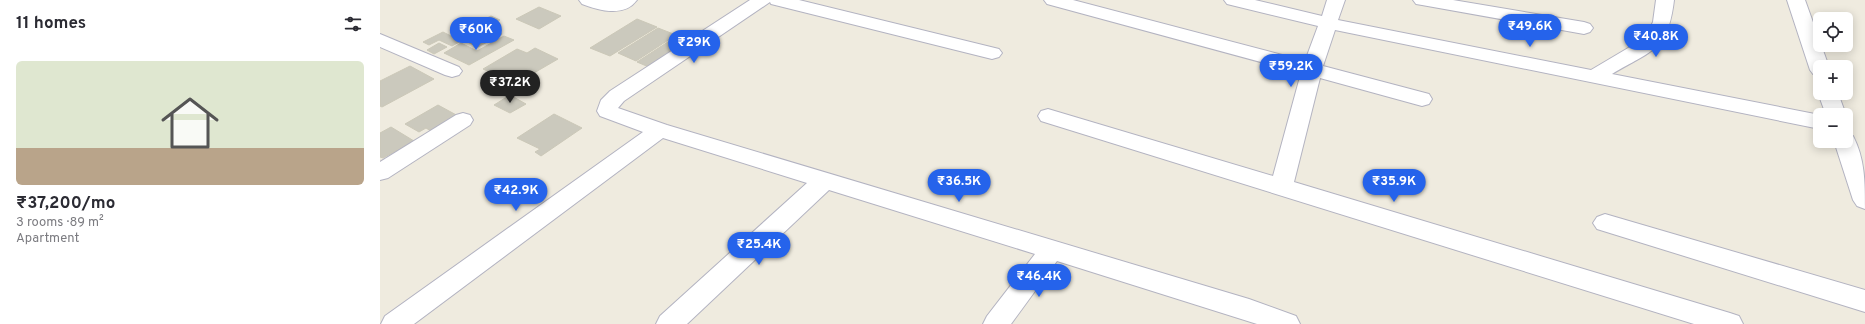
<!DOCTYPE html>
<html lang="en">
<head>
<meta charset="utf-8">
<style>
	:root { --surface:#fff; --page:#f2f2f3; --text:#2b2b33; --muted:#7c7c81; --accent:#2563eb }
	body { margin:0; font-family:Overpass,sans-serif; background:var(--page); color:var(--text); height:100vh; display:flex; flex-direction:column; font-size:15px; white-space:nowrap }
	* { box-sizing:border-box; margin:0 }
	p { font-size:13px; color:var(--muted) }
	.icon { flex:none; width:22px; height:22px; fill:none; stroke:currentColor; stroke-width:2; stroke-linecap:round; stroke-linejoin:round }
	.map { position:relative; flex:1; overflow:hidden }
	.side { display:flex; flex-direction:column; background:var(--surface); width:380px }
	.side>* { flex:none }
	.buttons { position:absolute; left:1433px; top:12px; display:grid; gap:8px }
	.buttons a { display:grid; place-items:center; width:40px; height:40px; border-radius:6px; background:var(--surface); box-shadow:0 2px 10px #0003; font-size:20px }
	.price { position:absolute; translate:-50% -34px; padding:0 9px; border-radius:14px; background:var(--accent); color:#fff; font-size:13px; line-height:26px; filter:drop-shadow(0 1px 2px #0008) }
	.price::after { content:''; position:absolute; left:50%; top:24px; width:12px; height:9px; margin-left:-6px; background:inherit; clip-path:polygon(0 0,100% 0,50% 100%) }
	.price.selected { background:#222; color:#fff }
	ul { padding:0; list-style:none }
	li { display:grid; align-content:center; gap:8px; height:212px; padding:0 16px }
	li span { display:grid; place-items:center; height:124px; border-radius:6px; color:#555 }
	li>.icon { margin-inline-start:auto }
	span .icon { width:72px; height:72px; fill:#fffc; stroke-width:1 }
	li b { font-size:17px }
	h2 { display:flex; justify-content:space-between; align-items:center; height:48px; padding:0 16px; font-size:17px }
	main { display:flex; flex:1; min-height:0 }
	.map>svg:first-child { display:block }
	.building { fill:#cbc9bd; stroke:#cbc8b8 }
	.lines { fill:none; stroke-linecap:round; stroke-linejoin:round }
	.minor-casing { stroke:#b3b3c1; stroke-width:2 }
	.tertiary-casing { stroke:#b3b3c1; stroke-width:2 }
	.minor { fill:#fff; fill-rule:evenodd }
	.tertiary { fill:#fff; fill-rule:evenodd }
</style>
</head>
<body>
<main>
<section class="side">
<h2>11 homes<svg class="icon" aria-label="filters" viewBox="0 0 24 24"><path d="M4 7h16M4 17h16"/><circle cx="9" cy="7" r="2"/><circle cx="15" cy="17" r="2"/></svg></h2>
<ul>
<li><span style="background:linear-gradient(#dfe7d0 70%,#b9a48a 0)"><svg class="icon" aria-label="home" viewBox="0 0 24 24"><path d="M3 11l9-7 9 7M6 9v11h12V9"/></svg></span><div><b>₹37,200/mo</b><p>3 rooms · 89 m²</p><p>Apartment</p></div></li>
</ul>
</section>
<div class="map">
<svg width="1485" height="324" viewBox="0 0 1485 324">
	<rect width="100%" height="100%" fill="#efebdf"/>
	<!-- building -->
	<g class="building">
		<polygon points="159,7 181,16 159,29 136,19"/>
		<polygon points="111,16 120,20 87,37 71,29 91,18 99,22"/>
		<polygon points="257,19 277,27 230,56 210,48"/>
		<polygon points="106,27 122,34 98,47 83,40"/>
		<polygon points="278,28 296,35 256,61 238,53"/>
		<polygon points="63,32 81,41 72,46 59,40 49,45 43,42"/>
		<polygon points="124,36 134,40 89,65 64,53 81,43 97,51"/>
		<polygon points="297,36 315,44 276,70 257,62"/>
		<polygon points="59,43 67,47 54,54 47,50"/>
		<polygon points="155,48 178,59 135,84 103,69 137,49 147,53"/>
		<polygon points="30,66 54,79 2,107 0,106 0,81"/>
		<polygon points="130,95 146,104 130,113 114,105"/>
		<polygon points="58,105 80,117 54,133 46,128 39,132 25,124"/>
		<polygon points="174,114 202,128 161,156 155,152 160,149 137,138"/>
		<polygon points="11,127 34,141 3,158 0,157 0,133"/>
	</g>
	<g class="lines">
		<defs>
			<g id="minor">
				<path d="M 199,0 L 257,0 C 244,18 218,10 202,4 Z"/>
				<polygon points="370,0 419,0 619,49 622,53 619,57 612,59 391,4 390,2 244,101 238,108 287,125 869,299 916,316 920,324 877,324 677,261 631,324 603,324 607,316 655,254 449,190 307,324 276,324 280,316 427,183 283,138 34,324 1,324 5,316 263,132 220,116 217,111 221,100 230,91"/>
				<path d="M 664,0 L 693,0 L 925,61 L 938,26 L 847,4 L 844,0 L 875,0 L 942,16 L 947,0 L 965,0 L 958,20 L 1211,70 L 1265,38 L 1273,22 L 1276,0 L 1294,0 C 1288,51 1272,50 1232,74 L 1440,115 L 1440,129 L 955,30 L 943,66 L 1049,94 L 1052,99 L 1049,104 L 1042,106 L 940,78 L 914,182 L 1350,313 L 1359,316 L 1363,324 L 1314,324 L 661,121 L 658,116 L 661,111 L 668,109 L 893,176 L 921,73 L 667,4 Z"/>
				<polygon points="1033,0 1073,0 1204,22 1210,24 1213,28 1210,32 1204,34 1042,5 1036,4"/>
				<polygon points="0,34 79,67 82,71 79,75 72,77 65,75 0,47"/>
				<polygon points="83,113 90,115 93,120 90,125 8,178 0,180 0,162 76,115"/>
				<polygon points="1225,214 1485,290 1485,312 1217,229 1213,223 1217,217"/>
			</g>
			<g id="tertiary">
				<polygon points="1407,0 1425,0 1449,67 1440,67 1440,76 1433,74 1430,70"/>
				<polygon points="1440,90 1440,93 1458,93 1466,115 1466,116 1446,115 1438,93"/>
				<path d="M 1466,134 L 1473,136 C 1485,159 1485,182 1485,209 L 1477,206 L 1473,200 L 1454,141 L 1466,141 Z"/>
			</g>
		</defs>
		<!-- minor casing -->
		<use href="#minor" class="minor-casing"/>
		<!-- tertiary casing -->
		<use href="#tertiary" class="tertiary-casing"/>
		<!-- minor -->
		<use href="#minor" class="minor"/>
		<!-- tertiary -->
		<use href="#tertiary" class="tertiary"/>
	</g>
</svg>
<div class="buttons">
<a><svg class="icon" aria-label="locate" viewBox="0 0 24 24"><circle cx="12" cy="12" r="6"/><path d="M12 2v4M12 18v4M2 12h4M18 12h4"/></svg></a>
<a>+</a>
<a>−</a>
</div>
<b class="price" style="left:1150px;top:48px">₹49.6K</b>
<b class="price" style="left:96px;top:51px">₹60K</b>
<b class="price" style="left:1276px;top:58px">₹40.8K</b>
<b class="price" style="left:314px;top:64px">₹29K</b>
<b class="price" style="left:911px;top:88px">₹59.2K</b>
<b class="price selected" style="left:130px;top:104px">₹37.2K</b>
<b class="price" style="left:579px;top:203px">₹36.5K</b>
<b class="price" style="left:1014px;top:203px">₹35.9K</b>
<b class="price" style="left:136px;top:212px">₹42.9K</b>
<b class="price" style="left:379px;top:266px">₹25.4K</b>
<b class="price" style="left:659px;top:298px">₹46.4K</b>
</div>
</main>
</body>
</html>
